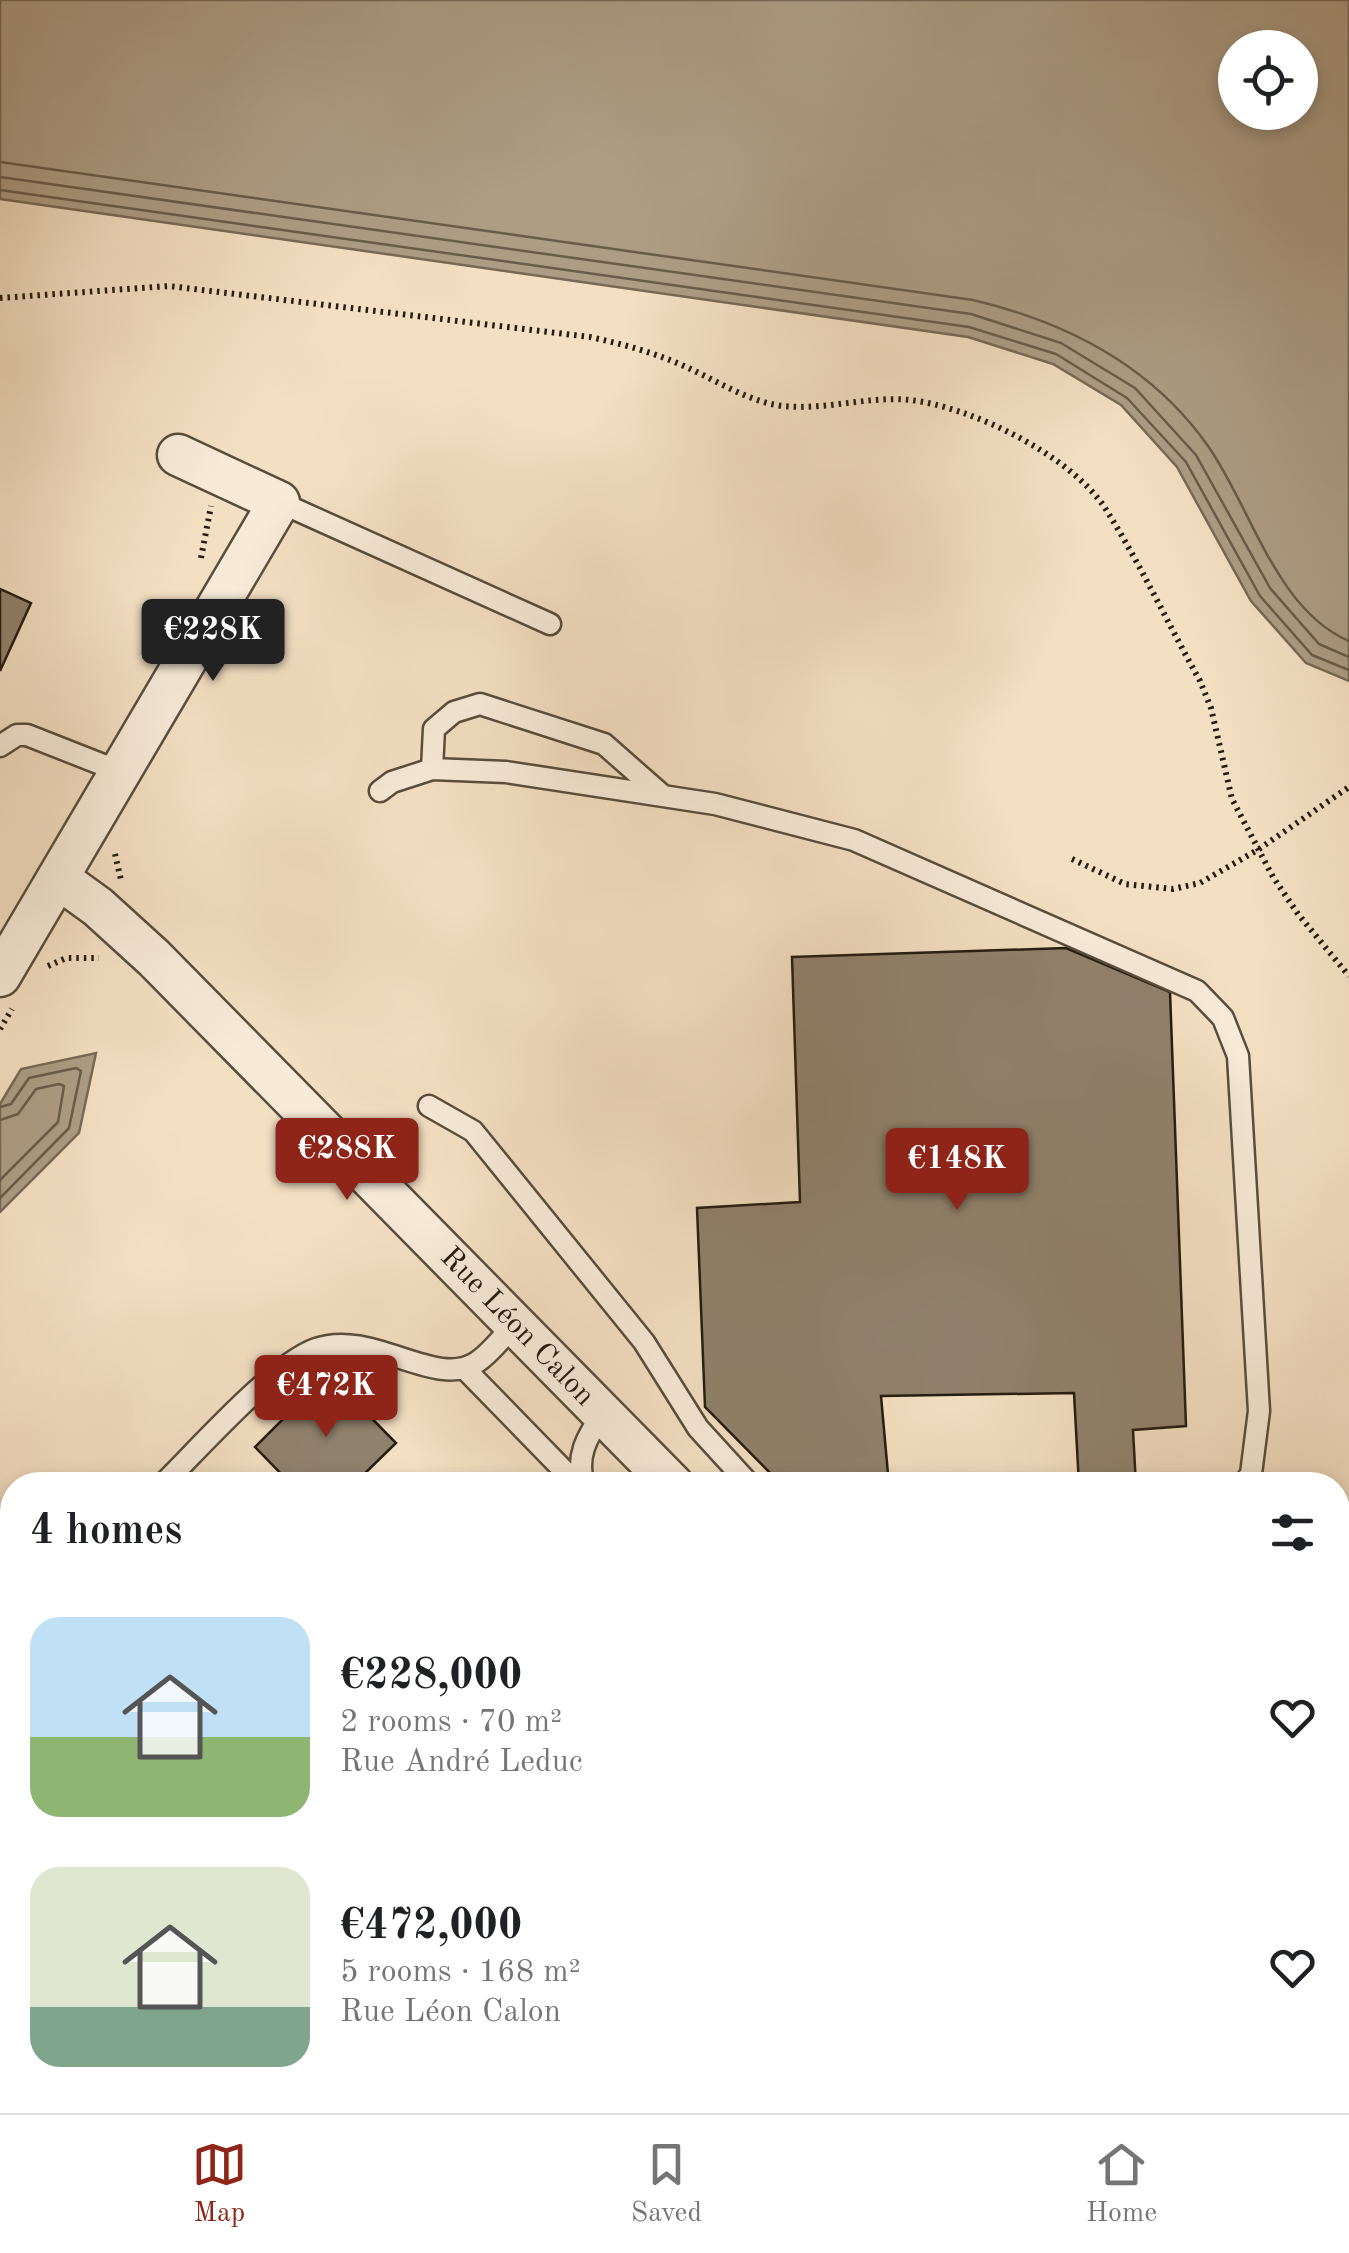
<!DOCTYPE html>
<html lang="en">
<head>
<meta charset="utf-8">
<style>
	:root { --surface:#fff; --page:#f6f6f6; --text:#202124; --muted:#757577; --line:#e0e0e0; --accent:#8f2418 }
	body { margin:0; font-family:"Old Standard TT",serif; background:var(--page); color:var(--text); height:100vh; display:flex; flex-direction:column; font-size:38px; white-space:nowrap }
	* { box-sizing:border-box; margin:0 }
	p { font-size:32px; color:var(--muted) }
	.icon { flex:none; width:55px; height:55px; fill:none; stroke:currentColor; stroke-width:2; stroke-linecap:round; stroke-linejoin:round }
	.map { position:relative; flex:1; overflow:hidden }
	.details { position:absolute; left:0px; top:1472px; width:1350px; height:642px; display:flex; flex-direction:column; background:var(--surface); border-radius:40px 40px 0 0; box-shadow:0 5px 15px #0003 }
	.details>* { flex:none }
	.controls { position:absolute; left:1218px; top:30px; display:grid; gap:20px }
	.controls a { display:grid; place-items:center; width:100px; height:100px; border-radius:50%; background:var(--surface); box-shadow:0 5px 15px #0003; font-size:50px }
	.price { position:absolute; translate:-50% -85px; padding:0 22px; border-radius:10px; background:var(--accent); color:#fff; font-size:32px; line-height:65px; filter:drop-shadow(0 2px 5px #0008) }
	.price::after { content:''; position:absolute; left:50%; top:60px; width:30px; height:22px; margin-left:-15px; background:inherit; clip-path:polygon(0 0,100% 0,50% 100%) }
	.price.current { background:#222; color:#fff }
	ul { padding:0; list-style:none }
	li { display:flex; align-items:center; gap:30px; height:250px; padding:0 30px }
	li span { display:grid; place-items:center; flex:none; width:280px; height:200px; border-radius:30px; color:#555 }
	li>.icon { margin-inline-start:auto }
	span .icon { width:120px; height:120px; fill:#fffc; stroke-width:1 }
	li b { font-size:42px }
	h2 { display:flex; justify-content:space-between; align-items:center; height:120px; padding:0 30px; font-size:42px }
	.tab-bar { display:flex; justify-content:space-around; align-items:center; height:140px; border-top:2px solid var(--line); background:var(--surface); font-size:28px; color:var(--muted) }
	.tab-bar a { display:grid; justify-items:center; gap:5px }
	.tab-bar .current { color:var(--accent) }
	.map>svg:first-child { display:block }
	.water { fill:#ad9d85; stroke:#776956; stroke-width:2.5; fill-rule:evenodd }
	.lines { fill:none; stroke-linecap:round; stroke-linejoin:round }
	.shore { stroke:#695c4a; stroke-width:2.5 }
	.building { fill:#90816c; stroke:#251c0f; stroke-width:2.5 }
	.service-casing { stroke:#584d3c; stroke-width:25 }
	.minor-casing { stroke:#584d3c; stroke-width:45 }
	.path { stroke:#251c0f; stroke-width:6; stroke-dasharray:2.5 5; stroke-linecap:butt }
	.service { stroke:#f7ead7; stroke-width:20 }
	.minor { stroke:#f7ead7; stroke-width:40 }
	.labels { text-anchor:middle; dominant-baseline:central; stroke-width:10; stroke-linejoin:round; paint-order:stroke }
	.street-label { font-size:30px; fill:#251c0f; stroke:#f7ead7 }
</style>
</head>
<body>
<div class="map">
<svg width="1349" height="2113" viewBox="0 0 1349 2113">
	<rect width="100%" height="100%" fill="#f3dfc2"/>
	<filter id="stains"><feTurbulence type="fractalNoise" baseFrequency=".002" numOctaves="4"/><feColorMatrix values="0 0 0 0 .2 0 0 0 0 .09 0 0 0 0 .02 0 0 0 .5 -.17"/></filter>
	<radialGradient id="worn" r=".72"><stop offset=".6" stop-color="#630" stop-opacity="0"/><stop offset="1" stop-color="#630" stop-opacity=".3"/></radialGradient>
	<!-- water -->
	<g class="water">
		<path d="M 0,0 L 1349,0 L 1349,681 L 1306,663 L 1251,601 L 1177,467 L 1121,405 L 1053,364 L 968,337 L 0,199 ZM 1235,48 L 1300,48 L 1300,112 L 1235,112 Z"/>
		<polygon points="96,1053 79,1133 0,1212 0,1104 21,1069"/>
	</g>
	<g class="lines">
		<!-- shore -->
		<g class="shore">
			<path d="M 0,162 L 973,300 C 1066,322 1152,366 1208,446 C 1251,507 1276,610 1349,641"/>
			<polyline points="0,177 971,314 1061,343 1135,388 1196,455 1270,588 1319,644 1349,657"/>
			<polyline points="0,190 969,327 1056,354 1127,398 1186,462 1260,596 1312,655 1349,670"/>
			<polyline points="0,1107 11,1104 29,1078 76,1068 81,1071 69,1128 0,1198"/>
			<polyline points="0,1120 18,1114 36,1089 59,1084 64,1086 58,1122 0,1180"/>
		</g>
	</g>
	<!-- building -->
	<g class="building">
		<polygon points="0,589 31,603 0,671"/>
		<polygon points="1066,948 1170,992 1186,1426 1133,1430 1136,1485 1079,1485 1074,1393 881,1396 889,1485 782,1485 705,1407 697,1208 800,1202 792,957"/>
		<polygon points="328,1374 396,1443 353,1485 292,1485 255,1447"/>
	</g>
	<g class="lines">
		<defs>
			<g id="service">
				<polyline points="279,502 550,624"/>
				<polyline points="0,746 17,735 27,735 121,772"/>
				<polyline points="432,769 434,729 454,712 480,704 604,744 662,795"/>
				<polyline points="380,791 392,782 432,769 506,772 715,804 854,840 1197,991 1223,1018 1238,1056 1259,1411 1251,1474 1243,1485"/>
				<polyline points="429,1106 473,1131 644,1342 698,1428 750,1485"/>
				<polyline points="465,1369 578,1485"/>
				<path d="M 162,1485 C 198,1450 272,1365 316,1349 C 372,1329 436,1390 477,1362 C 491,1353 503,1336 515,1324"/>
				<path d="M 584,1485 C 575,1457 587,1436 603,1414"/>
				<polyline points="0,1951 12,1956"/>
				<polyline points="175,2102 185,2113"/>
				<polyline points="283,2102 293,2113"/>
				<polyline points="463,2102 477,2113"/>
				<polyline points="774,2113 784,2102"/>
			</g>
			<g id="minor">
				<polyline points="58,878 98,907 154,958 673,1485"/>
				<polyline points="0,976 279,502 178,455"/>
				<polyline points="1338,2100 1349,2102"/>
			</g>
		</defs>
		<!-- service casing -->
		<use href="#service" class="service-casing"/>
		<!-- minor casing -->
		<use href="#minor" class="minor-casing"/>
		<!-- path -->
		<g class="path">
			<path d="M 0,298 L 169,286 L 590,337 C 622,344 653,352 684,366 C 711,378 738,395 767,403 C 812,415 864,395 910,400 C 972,407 1070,455 1105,508 C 1140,563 1168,624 1200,681 L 1211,708 L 1232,799 L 1273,877 L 1298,914 L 1349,976"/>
			<polyline points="201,558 211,506"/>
			<polyline points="115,854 121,880"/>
			<polyline points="1072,859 1125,884 1173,889 1200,883 1259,849 1349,787"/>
			<polyline points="48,966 66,958 99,958"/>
			<polyline points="0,1029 12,1009"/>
			<polyline points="0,1821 12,1834"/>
			<polyline points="0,1845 12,1850"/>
			<polyline points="392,2102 402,2113"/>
			<polyline points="1010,2113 1019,2102"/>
		</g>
		<!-- service -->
		<use href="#service" class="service"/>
		<!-- minor -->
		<use href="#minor" class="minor"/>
	</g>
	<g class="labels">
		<!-- street labels -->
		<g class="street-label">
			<text transform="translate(517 1327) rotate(46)">Rue Léon Calon</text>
		</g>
	</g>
	<rect width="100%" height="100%" filter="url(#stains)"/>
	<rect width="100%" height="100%" fill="url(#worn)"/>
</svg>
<div class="controls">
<a><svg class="icon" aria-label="locate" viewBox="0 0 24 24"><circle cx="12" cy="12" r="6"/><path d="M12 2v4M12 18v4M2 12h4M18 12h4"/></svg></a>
</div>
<b class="price current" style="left:213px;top:684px">€228K</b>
<b class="price" style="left:347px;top:1203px">€288K</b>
<b class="price" style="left:957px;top:1213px">€148K</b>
<b class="price" style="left:326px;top:1440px">€472K</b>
<section class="details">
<h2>4 homes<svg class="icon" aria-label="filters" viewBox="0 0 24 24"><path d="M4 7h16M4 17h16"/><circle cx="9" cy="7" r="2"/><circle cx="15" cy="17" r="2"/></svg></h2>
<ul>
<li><span style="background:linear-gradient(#bfe0f5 60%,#8fb573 0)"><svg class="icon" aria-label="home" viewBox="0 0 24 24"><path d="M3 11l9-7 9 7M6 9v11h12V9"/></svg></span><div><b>€228,000</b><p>2 rooms · 70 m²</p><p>Rue André Leduc</p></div><svg class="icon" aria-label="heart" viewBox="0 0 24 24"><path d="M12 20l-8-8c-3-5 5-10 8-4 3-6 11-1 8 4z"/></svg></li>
<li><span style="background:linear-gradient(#dfe7d0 70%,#7fa58c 0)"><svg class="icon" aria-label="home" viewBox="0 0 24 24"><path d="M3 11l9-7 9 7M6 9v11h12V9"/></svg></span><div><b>€472,000</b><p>5 rooms · 168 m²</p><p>Rue Léon Calon</p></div><svg class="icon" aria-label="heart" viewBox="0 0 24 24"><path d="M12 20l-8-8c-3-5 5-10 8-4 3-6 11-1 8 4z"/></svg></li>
</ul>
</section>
</div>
<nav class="tab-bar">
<a class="current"><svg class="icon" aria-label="map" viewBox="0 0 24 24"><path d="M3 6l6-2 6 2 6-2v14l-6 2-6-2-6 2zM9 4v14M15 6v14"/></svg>Map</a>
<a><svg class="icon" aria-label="saved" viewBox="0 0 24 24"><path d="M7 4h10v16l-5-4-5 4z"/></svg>Saved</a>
<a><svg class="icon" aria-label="home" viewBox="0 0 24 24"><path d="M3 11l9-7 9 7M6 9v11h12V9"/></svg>Home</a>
</nav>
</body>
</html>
